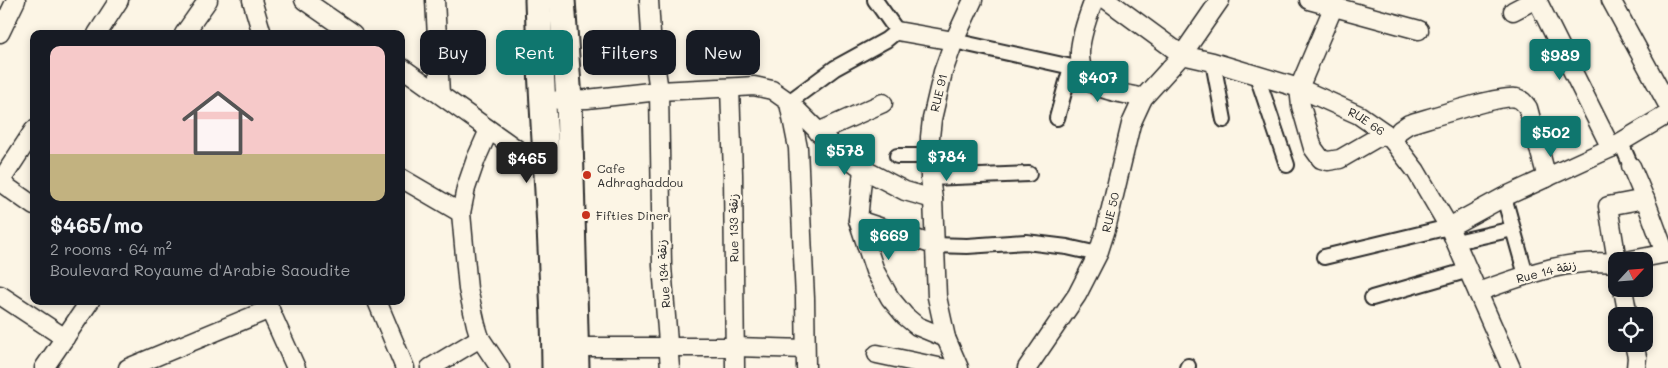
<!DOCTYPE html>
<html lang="en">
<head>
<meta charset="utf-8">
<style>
	:root { --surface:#171b24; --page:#242831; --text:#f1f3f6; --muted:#9ea1a6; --line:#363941; --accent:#0f766e }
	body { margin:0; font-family:Mali,"Playpen Sans Arabic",sans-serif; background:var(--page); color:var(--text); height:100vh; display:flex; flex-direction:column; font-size:19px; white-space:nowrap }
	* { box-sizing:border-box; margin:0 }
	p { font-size:16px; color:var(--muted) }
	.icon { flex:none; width:28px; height:28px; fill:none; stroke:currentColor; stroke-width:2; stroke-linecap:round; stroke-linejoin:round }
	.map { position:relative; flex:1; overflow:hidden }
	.details { position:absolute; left:30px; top:30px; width:375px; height:275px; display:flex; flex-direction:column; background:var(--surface); border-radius:10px; box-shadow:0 2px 8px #0003 }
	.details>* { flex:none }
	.banner { position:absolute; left:420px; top:30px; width:475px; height:45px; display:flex; gap:10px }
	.needle { width:32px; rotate:64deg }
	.controls { position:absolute; left:1608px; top:252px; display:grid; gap:10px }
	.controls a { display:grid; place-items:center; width:45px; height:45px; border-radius:10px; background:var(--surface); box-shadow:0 2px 8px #0003; font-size:25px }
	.price { position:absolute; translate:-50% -42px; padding:0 11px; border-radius:5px; background:var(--accent); color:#fff; font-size:16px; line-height:32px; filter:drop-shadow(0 1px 2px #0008) }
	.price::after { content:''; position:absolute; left:50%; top:30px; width:15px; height:11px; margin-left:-8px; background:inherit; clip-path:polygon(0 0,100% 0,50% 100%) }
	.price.current { background:#222; color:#fff }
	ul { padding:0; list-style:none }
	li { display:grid; align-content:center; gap:10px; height:265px; padding:0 20px }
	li+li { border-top:1px solid var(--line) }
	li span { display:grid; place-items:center; height:155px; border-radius:10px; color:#555 }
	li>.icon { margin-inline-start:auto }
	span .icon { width:90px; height:90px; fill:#fffc; stroke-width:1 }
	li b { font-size:21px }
	.tag { padding:0 18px; border-radius:10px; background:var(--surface); box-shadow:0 2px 8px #0003; font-size:18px; line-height:45px }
	.tag.current { background:var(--accent); color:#fff }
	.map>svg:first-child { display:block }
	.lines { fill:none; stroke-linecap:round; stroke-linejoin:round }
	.pedestrian-casing { stroke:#2b2b2b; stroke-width:18 }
	.minor-casing { stroke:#2b2b2b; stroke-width:21 }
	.secondary-casing { stroke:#2b2b2b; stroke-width:29 }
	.pedestrian { stroke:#fcf5e5; stroke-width:14 }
	.minor { stroke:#fcf5e5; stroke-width:18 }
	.secondary { stroke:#fcf5e5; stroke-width:25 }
	.poi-dot { fill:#c8321e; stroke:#fcf5e5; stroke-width:2 }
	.labels { text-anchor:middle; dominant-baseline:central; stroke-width:4.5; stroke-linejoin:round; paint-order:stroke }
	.street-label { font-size:12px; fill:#2b2b2b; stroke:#fcf5e5 }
	.poi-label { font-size:12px; fill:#2b2b2b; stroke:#fcf5e5; text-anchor:start }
</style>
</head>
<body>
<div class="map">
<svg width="1668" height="368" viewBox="0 0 1668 368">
	<rect width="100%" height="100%" fill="#fcf5e5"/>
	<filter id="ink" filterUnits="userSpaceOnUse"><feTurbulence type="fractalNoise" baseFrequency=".02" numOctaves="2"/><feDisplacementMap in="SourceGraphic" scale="10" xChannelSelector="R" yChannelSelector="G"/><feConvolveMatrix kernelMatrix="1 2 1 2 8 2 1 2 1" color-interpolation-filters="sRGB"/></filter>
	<g filter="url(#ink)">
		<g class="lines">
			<defs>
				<g id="pedestrian">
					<polyline points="954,41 1081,69"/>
					<polyline points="1213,62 1224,120"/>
					<polyline points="1257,76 1287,165"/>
					<polyline points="789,102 835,68 886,40 897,31 875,0"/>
					<polyline points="1057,118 1071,67"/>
					<polyline points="1621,143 1631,166"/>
					<polyline points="897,156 929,156"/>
					<polyline points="930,178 1029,174"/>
					<polyline points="1504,197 1526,275"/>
					<polyline points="1456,242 1513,229"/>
					<polyline points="934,245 967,246 1026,242 1067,247 1098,254"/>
					<polyline points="1324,257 1449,227"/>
					<polyline points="1372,298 1469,270"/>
					<polyline points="1187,368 1188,366"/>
				</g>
				<g id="minor">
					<polyline points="252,0 262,34"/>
					<polyline points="304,0 353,34"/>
					<polyline points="435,0 440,94"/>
					<polyline points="649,0 651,34 659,91 662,266 670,368"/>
					<path d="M 1094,0 C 1085,25 1066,69 1097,86 C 1111,93 1129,94 1143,98"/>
					<path id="s1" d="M 1107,0 L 1182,55 L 1213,62 L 1299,88 L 1359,115 L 1385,133 L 1393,141 L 1416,171 L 1449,227 L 1511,368"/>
					<polyline points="1309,0 1419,30"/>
					<polyline points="1537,0 1611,148"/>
					<polyline points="1611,0 1668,105"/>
					<polyline points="1333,8 1299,88 1301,106 1313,148 1321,159 1328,161 1340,159 1385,133"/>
					<polyline points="1513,11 1534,0"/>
					<polyline points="897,31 954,41"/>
					<polyline points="0,33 16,0"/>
					<polyline points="97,34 119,0"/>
					<polyline points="184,34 208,0"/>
					<polyline points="401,67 546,170 554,169"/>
					<polyline points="730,88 733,174 735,368"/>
					<polyline points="558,100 587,99 659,91 739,87 754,86 772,90 789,102 838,151 863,169 905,191 933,199"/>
					<polyline points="789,103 798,148 805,299 806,368"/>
					<polyline points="34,130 0,182 34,206"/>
					<polyline points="489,130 476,159 466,188 461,213 468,289 476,325 480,338 500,368"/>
					<polyline points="818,132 883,103"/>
					<path d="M 1393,141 L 1400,130 L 1409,124 C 1427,119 1503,94 1516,98 C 1522,99 1525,104 1528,108 L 1547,178"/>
					<polyline points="1631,166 1645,199"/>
					<polyline points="863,169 858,220 875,271 890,298 905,316 917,326 946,338"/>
					<polyline points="401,178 461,213"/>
					<polyline points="858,220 934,245"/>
					<polyline points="1449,227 1504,197 1611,148 1668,114"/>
					<polyline points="1617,261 1608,206 1645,199 1665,253"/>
					<polyline points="1626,261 1668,253"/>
					<polyline points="1623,289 1628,316"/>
					<path d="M 1478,292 C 1523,276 1568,258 1616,263"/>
					<polyline points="0,295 65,338"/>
					<polyline points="266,301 296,368"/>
					<polyline points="377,301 405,368"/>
					<polyline points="1634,344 1637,357 1636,368"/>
					<polyline points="575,347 735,347 805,349"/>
					<polyline points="877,354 943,368"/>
					<polyline points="44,368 90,301"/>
					<polyline points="128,368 270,309"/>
					<polyline points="430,368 480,338"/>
					<path id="s2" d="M 959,368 L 946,338 L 937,297 L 933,199 L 930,178 L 930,137 L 932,119 L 943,72 L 954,41 L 973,0"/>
					<path id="s3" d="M 1027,368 L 1077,295 L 1098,254 L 1106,229 L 1131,124 L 1143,98 L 1182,55 L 1220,0"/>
				</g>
				<g id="secondary">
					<path d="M 538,0 C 542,123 554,245 555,368"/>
					<polyline points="562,0 569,100 576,368"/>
				</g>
			</defs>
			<!-- pedestrian casing -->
			<use href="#pedestrian" class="pedestrian-casing"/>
			<!-- minor casing -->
			<use href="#minor" class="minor-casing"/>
			<!-- secondary casing -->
			<use href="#secondary" class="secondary-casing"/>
			<!-- pedestrian -->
			<use href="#pedestrian" class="pedestrian"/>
			<!-- minor -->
			<use href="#minor" class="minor"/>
			<!-- secondary -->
			<use href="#secondary" class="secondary"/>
		</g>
	</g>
	<!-- markers -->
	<g class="poi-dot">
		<circle cx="587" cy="175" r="5"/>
		<circle cx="586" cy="215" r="5"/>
	</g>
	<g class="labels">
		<!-- street labels -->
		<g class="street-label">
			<text stroke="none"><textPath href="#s2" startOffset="280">RUE 91</textPath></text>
			<text stroke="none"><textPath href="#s1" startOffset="290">RUE 66</textPath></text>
			<text stroke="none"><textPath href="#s3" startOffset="178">RUE 50</textPath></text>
			<text transform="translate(733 228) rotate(-91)">Rue 133 زنقة</text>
			<text transform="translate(1546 271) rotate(-14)">Rue 14 زنقة</text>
			<text transform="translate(663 274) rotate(-94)">Rue 134 زنقة</text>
		</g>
		<!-- poi labels -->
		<g class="poi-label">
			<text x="597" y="168">Cafe<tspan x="597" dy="14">Adhraghaddou</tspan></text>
			<text x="596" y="215">Fifties Diner</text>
		</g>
	</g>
</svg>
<div class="controls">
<a><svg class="needle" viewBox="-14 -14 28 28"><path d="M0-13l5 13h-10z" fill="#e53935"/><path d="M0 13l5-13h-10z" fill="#9ea1a6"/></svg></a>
<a><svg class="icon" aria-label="locate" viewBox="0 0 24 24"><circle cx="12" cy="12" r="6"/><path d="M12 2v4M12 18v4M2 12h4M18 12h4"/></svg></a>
</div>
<b class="price" style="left:1560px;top:81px">$989</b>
<b class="price" style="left:1098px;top:103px">$407</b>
<b class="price" style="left:1551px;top:158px">$502</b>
<b class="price" style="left:845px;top:176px">$578</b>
<b class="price" style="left:947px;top:182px">$784</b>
<b class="price current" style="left:527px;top:184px">$465</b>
<b class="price" style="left:889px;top:261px">$669</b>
<div class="banner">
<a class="tag">Buy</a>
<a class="tag current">Rent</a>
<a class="tag">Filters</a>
<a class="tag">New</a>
</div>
<section class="details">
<ul>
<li><span style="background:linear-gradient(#f6c9c9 70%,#c2b280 0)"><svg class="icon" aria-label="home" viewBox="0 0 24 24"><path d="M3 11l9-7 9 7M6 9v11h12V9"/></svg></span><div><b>$465/mo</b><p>2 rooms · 64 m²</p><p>Boulevard Royaume d'Arabie Saoudite</p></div></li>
</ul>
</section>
</div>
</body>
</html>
